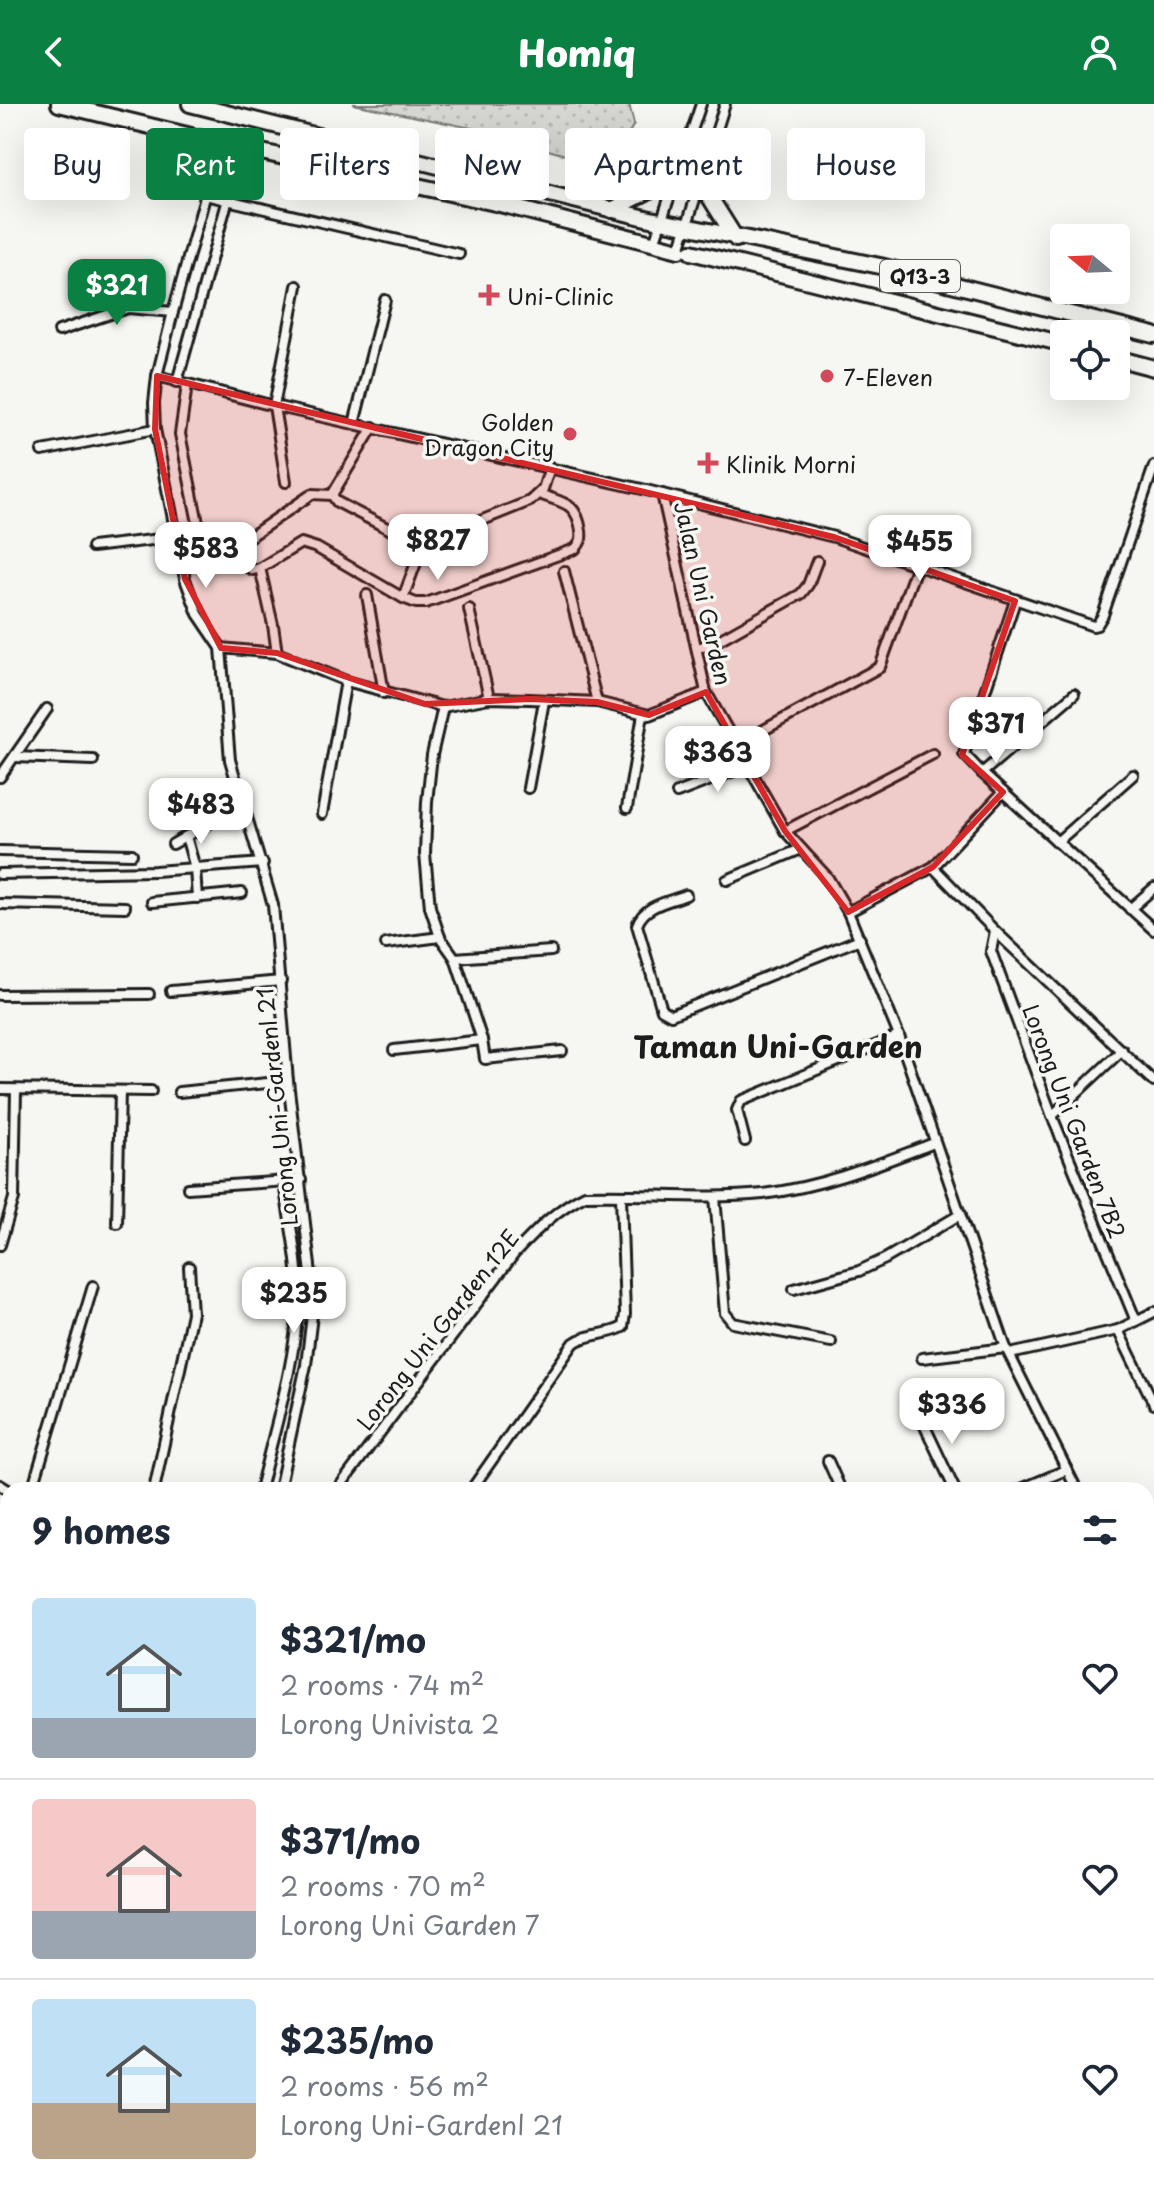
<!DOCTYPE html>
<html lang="en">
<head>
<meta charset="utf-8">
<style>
	:root { --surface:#fff; --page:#f6f6f7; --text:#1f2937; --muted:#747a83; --line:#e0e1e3; --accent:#0b8043 }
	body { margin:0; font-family:"Playpen Sans",sans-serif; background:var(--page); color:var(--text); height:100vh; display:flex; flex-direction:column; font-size:30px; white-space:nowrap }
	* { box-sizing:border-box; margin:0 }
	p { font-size:26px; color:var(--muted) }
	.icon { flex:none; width:44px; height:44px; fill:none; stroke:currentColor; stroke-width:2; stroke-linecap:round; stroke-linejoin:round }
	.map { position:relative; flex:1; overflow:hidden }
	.sheet { position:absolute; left:0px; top:1378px; width:1154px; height:712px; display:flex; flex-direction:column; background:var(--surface); border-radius:24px 24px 0 0; box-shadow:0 8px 32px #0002 }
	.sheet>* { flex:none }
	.top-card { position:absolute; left:24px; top:24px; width:1106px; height:72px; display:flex; gap:16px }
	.needle { width:52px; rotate:289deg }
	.buttons { position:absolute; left:1050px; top:120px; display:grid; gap:16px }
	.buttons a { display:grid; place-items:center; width:80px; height:80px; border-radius:8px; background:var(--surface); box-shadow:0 8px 32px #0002; font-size:40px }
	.price { position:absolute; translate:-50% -68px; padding:0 18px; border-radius:16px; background:#fff; color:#222; font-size:26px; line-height:52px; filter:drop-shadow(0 2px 4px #0008) }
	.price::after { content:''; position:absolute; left:50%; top:48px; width:24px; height:18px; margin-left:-12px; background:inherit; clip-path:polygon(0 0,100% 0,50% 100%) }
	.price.current { background:var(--accent); color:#fff }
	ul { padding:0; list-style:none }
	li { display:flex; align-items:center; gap:24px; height:200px; padding:0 32px }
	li+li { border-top:2px solid var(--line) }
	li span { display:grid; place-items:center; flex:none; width:224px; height:160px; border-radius:8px; color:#555 }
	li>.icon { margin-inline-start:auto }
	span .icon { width:96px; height:96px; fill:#fffc; stroke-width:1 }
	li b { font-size:34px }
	h2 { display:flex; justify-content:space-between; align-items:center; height:96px; padding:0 32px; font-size:34px }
	.chip { padding:0 28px; border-radius:8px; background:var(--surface); box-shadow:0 8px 32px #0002; font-size:28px; line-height:72px }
	.chip.current { background:var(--accent); color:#fff }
	header { display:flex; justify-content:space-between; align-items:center; height:104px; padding:0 32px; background:var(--accent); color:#fff; font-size:36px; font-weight:800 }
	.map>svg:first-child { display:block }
	.grass { fill:url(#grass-dots); stroke:#797977; stroke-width:2 }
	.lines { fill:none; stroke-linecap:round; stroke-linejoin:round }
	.street-casing { stroke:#1c1c1c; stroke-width:14 }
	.highway-casing { stroke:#1c1c1c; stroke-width:20 }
	.street { stroke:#f6f6f2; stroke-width:8 }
	.highway { stroke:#f6f6f2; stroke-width:14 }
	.marked { fill:#d62828; fill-opacity:0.2; stroke:#d62828; stroke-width:6; stroke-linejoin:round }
	.poi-dot { fill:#d1495b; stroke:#f6f6f2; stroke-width:3 }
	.labels { text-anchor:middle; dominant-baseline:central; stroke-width:7; stroke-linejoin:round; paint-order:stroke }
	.shield { fill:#f6f6f2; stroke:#5d5d5c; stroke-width:2 }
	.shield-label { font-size:20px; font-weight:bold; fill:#1c1c1c }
	.poi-label { font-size:22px; fill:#1c1c1c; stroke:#f6f6f2; text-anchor:start }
	.street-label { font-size:22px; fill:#1c1c1c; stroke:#f6f6f2 }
	.district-label { font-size:30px; font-weight:bold; fill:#1c1c1c; stroke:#f6f6f2 }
</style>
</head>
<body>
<header><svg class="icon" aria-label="back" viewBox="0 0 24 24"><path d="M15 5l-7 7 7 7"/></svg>Homiq<svg class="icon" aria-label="person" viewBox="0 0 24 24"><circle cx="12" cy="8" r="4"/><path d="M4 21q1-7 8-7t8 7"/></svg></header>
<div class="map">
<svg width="1154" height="2090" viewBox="0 0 1154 2090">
	<defs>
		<pattern id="grass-dots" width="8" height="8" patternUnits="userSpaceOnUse" patternTransform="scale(2)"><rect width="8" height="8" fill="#d6d6d2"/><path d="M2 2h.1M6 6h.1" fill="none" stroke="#b7b7b4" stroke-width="1.8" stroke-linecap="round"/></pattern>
	</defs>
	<rect width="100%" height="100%" fill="#f6f6f2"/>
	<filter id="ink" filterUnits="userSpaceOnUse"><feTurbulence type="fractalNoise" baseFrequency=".0125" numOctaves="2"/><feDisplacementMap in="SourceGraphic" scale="16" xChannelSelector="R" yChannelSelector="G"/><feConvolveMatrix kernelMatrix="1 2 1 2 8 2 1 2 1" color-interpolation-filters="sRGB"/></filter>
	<g filter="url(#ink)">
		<!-- grass -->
		<polygon class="grass" points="353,0 629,0 634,20 626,34 592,59 481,26"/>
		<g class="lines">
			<defs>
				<g id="street">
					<polyline points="220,39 173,208 157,272 154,299 155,325 185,475 198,510 221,544 230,656 273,801 288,977 314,1195 306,1261 279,1386"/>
					<polyline points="205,91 459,150"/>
					<polyline points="654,139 701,0"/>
					<polyline points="679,146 725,0"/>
					<polyline points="59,227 128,204 173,208"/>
					<polyline points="157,272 274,302 642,385 834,433 1093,522 1097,521 1103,511 1154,362"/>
					<polyline points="177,278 228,95"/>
					<polyline points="187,281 180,330 199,424"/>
					<polyline points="354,320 385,196"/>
					<polyline points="373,323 332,391 337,398 410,436 423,440 530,397 543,385 550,363"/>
					<polyline points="42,347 155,325"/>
					<polyline points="286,378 274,302 297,182"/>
					<polyline points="662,390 706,588 785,727 828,774 848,808 899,932 1006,1244 1077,1386"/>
					<path d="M 332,391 L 312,390 L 244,437 L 237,443 L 247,463 L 253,466 L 260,464 L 301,439 L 317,444 L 403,494 L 416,499 L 426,499 L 575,445 C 581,439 582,435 581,427 C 577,398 563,399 539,390"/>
					<polyline points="92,443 178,433"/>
					<polyline points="260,464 273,521 277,549"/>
					<polyline points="564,467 597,598"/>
					<polyline points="367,491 384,589"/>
					<polyline points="403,494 423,440"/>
					<polyline points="1015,497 964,650 982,669 1154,826"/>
					<polyline points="469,505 489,594"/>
					<polyline points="221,544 277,549 346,577 443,603 489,594 530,595 597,598 649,611 706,588"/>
					<polyline points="698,544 717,537 801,490 808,481 817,457"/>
					<polyline points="443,603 432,651 427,698 425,750 430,803 440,833 455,854 482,936 485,955 562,947"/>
					<polyline points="736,641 880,563 917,461"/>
					<polyline points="15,653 93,656"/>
					<polyline points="982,669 1074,590"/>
					<polyline points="0,673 47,605"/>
					<polyline points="528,684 544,597"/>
					<polyline points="677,689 747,662"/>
					<polyline points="627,704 643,610"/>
					<polyline points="322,710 346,577"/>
					<polyline points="785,727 933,650"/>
					<polyline points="186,732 195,764 197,794"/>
					<polyline points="1057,738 1133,671"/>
					<polyline points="173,740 213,717"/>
					<polyline points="0,747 132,750"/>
					<polyline points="933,763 995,827 1154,978"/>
					<polyline points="0,770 155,767 263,759"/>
					<polyline points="727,776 801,745"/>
					<path d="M 686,791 C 668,798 644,801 637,821 L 662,906 L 671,911 L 860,835"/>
					<polyline points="152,798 242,789"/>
					<polyline points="0,800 125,803"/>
					<polyline points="1130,805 1154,784"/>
					<polyline points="848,808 933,763 1003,688"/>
					<polyline points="995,827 991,847 1052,1012 1136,1217"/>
					<polyline points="386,840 440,833"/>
					<polyline points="455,854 551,847"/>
					<polyline points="171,887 281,877"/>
					<polyline points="0,891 149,890"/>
					<polyline points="394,946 482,936"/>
					<polyline points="0,985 151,987"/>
					<polyline points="179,988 288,977"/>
					<polyline points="1052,1012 1122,946"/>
					<polyline points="745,1037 737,1006 741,997 899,932"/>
					<polyline points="188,1084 301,1076"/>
					<polyline points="715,1093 725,1209 733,1219 831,1238"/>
					<polyline points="117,1119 120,987"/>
					<polyline points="0,1141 14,1094 16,986"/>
					<polyline points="794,1185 859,1167 885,1155 961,1110"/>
					<polyline points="1118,1226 1154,1300"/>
					<polyline points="1010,1250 1118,1226 1154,1208"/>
					<polyline points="922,1254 1006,1244"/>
					<polyline points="920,1312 955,1386"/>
					<polyline points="828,1357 841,1386"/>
					<polyline points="0,1381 8,1386"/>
					<polyline points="32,1386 93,1182"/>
					<polyline points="154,1386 192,1209 189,1163"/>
					<path d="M 260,1386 C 274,1326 295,1262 298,1200 C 300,1160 289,1118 284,1078"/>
					<path d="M 337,1386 L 514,1150 C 536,1127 556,1105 585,1091 C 644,1089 704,1096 763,1090 C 823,1083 879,1060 934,1039"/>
					<path d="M 471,1386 L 574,1239 C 587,1229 607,1232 623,1223 L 625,1210 L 621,1092"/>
					<polyline points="1019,1386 1066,1366"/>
					<polyline points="0,1507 8,1509"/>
					<polyline points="1146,1507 1154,1521"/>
					<polyline points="0,1609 8,1610"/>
					<polyline points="1146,1689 1154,1690"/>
					<polyline points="1146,1848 1154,1850"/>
					<polyline points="0,1965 8,1963"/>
					<polyline points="1146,2043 1154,2084"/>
					<polyline points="123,2082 126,2090"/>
					<polyline points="358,2082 360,2090"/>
					<polyline points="464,2082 465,2090"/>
					<polyline points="569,2082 571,2090"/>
					<polyline points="748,2082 752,2090"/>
					<polyline points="268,2090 275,2082"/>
					<polyline points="670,2090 680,2082"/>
				</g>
				<g id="highway">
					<polyline points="59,0 220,39 500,100 679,146"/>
					<polyline points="190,0 646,114 880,162 1154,231"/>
					<polyline points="699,76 736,135"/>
					<polyline points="612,106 658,82 679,61"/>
					<polyline points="691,148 1064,240"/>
					<polyline points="1116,254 1154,264"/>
				</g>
			</defs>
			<!-- street casing -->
			<use href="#street" class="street-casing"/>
			<!-- highway casing -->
			<use href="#highway" class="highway-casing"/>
			<!-- street -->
			<use href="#street" class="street"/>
			<!-- highway -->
			<use href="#highway" class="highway"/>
		</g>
	</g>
	<!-- marked area -->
	<path class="marked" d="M 157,272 L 834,433 L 1015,497 L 962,651 L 1003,688 L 933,763 L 848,808 L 785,727 L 706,588 L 649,611 L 597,598 L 530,595 L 425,600 L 277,549 L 221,544 L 185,475 L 155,325 Z"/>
	<!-- markers -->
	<g class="poi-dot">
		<path d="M485 179h8v8h8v8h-8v8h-8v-8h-8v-8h8z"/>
		<circle cx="827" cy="272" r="8"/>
		<circle cx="570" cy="330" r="8"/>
		<path d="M704 347h8v8h8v8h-8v8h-8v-8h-8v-8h8z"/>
	</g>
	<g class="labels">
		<!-- shield labels -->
		<rect class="shield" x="880" y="156" width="80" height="32" rx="6"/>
		<g class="shield-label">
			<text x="920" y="172">Q13-3</text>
		</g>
		<!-- poi labels -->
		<g class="poi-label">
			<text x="507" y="191">Uni-Clinic</text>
			<text x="843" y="272">7-Eleven</text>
			<text x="554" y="317" text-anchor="end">Golden<tspan x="554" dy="25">Dragon City</tspan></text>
			<text x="726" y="359">Klinik Morni</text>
		</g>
		<!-- street labels -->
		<g class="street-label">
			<text transform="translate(704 489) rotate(77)">Jalan Uni Garden</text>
			<text transform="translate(276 1003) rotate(-96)">Lorong Uni-Gardenl 21</text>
			<text transform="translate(1075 1017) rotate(69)">Lorong Uni Garden 7B2</text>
			<text transform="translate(437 1225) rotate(-52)">Lorong Uni Garden 12E</text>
		</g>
		<!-- district labels -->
		<g class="district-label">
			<text x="778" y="941">Taman Uni-Garden</text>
		</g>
	</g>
</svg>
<div class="buttons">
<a><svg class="needle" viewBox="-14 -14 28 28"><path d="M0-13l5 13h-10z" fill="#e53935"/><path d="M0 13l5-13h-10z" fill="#747a83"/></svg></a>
<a><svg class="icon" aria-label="locate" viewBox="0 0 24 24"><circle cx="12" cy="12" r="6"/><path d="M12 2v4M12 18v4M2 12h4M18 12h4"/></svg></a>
</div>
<b class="price current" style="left:117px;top:223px">$321</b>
<b class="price" style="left:438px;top:478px">$827</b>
<b class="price" style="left:920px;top:479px">$455</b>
<b class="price" style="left:206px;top:486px">$583</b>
<b class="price" style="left:996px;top:661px">$371</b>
<b class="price" style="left:718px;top:690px">$363</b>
<b class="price" style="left:201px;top:742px">$483</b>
<b class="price" style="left:294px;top:1231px">$235</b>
<b class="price" style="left:952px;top:1342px">$336</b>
<div class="top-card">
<a class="chip">Buy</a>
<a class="chip current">Rent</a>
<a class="chip">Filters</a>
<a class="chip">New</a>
<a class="chip">Apartment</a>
<a class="chip">House</a>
</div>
<section class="sheet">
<h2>9 homes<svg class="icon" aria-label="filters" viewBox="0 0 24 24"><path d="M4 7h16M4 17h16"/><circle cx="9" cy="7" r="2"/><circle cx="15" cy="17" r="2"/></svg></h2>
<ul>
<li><span style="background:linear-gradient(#bfe0f5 75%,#9aa5b1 0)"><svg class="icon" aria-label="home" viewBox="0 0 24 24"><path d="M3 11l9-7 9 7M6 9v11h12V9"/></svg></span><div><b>$321/mo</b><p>2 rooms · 74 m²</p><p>Lorong Univista 2</p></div><svg class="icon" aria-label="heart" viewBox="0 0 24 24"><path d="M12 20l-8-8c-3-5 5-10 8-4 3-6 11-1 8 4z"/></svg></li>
<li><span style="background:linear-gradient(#f6c9c9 70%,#9aa5b1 0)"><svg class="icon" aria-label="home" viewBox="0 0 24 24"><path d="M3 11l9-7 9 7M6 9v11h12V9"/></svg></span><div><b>$371/mo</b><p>2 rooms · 70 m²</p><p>Lorong Uni Garden 7</p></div><svg class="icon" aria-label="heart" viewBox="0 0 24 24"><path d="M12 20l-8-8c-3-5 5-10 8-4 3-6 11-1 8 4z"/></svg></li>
<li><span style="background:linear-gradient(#bfe0f5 65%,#b9a48a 0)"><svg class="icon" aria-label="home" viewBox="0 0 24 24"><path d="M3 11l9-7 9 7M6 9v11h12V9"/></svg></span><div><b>$235/mo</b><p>2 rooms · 56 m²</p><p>Lorong Uni-Gardenl 21</p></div><svg class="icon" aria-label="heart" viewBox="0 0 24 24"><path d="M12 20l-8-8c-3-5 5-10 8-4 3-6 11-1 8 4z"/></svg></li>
</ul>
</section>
</div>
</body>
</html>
